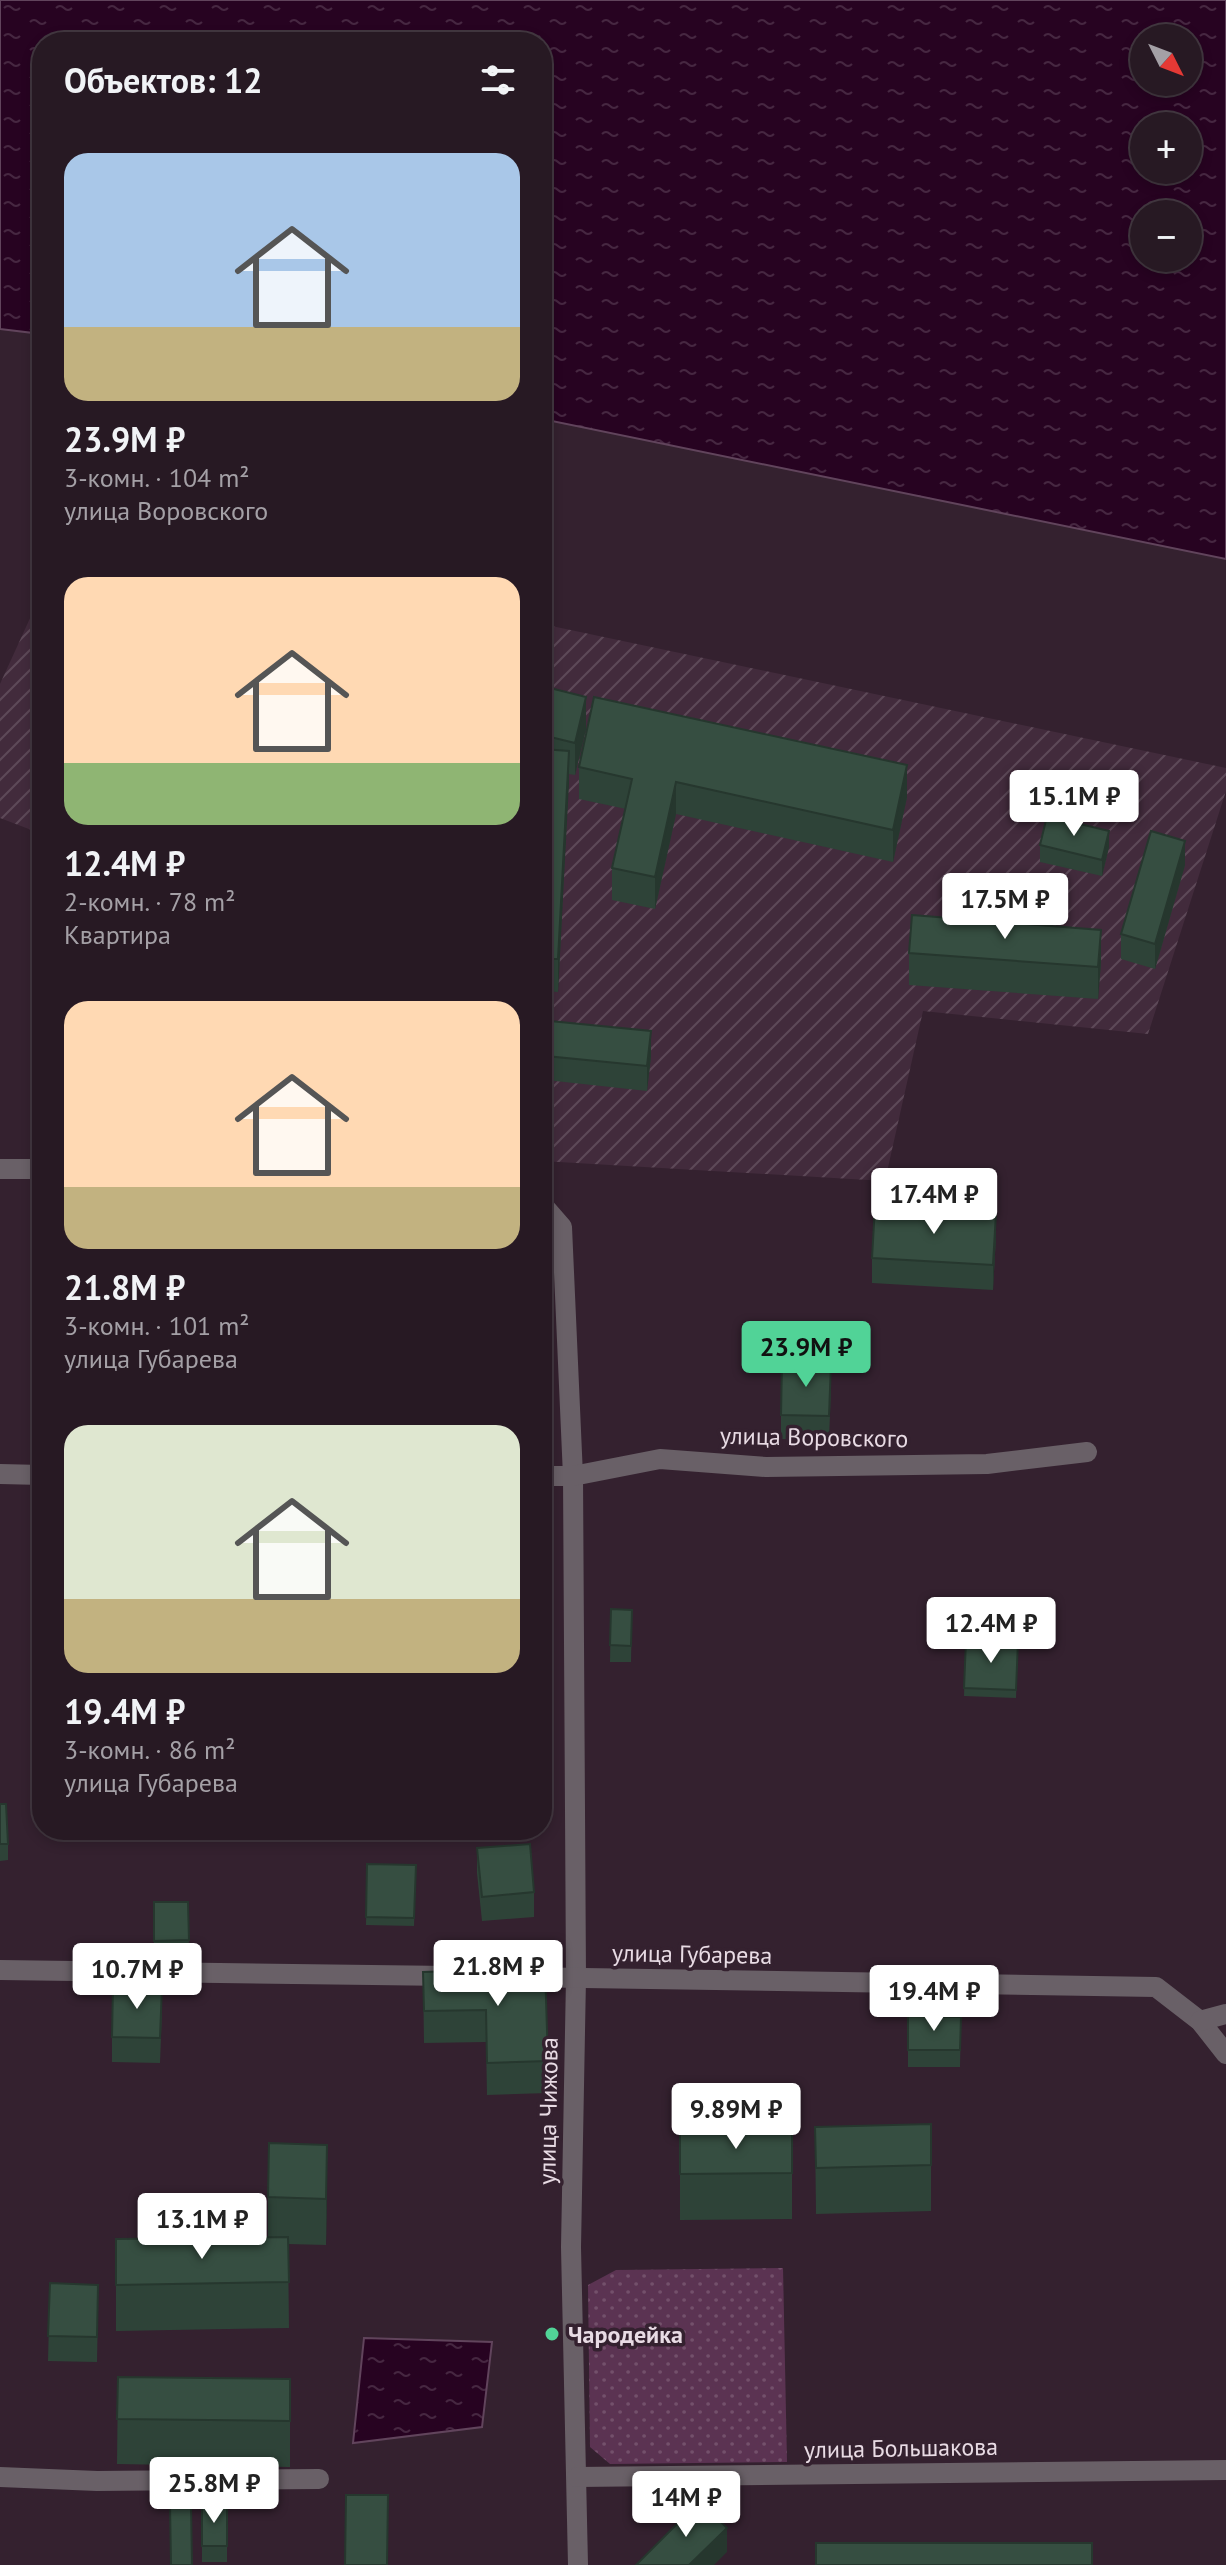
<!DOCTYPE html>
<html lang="ru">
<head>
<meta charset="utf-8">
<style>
	:root { --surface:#271923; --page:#332630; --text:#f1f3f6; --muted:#a4a0a6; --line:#433841; --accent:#51d397 }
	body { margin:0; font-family:"PT Sans",sans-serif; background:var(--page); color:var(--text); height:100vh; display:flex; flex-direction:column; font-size:30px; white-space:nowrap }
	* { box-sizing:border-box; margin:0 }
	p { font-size:26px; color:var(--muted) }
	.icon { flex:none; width:44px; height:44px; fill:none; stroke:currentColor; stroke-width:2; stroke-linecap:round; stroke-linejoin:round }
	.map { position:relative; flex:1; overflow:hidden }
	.details { position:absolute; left:32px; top:32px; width:520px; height:1808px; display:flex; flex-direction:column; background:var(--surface); border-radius:32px; box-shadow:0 4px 12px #0003,0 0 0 2px var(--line) }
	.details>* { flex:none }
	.needle { width:52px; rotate:132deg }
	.fabs { position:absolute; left:1130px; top:24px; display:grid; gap:16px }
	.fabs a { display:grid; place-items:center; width:72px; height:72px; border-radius:50%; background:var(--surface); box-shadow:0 4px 12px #0003,0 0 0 2px var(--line); font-size:40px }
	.price { position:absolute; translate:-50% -68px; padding:0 18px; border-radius:8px; background:#fff; color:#222; font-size:26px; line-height:52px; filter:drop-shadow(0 2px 4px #0008) }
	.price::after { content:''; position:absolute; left:50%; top:48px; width:24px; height:18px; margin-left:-12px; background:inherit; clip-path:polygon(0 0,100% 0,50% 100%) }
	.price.active { background:var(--accent); color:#111 }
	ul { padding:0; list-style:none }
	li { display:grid; align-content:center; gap:16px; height:424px; padding:0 32px }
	li span { display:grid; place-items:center; height:248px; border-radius:24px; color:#555 }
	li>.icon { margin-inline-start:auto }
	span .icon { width:144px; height:144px; fill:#fffc; stroke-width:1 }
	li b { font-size:34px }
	h2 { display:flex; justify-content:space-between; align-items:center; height:96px; padding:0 32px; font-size:34px }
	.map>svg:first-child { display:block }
	.industrial { fill:url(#industrial-furrows) }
	.grass { fill:url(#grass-dots) }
	.water { fill:url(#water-ripples); stroke:#61445c; stroke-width:2; fill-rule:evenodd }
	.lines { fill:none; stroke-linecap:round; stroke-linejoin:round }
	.minor { stroke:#696067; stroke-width:20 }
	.wall { fill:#2e4338 }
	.shaded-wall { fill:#26372e }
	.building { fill:#364e41; stroke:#26372e; stroke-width:2 }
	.poi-dot { fill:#51d397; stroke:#34212f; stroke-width:3 }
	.labels { text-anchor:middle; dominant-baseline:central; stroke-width:7; stroke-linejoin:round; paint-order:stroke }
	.street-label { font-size:24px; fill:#e8dbe4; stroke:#34212f }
	.poi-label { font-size:24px; font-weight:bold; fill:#e8dbe4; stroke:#34212f; text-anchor:start }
</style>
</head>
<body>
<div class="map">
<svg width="1226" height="2565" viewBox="0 0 1226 2565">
	<defs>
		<pattern id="industrial-furrows" width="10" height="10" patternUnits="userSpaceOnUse" patternTransform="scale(2)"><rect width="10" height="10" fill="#422b3c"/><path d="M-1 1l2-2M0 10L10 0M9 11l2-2" fill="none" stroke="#5d4958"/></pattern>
		<pattern id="grass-dots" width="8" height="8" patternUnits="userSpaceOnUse" patternTransform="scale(2)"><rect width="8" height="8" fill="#5b3352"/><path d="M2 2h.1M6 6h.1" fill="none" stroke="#73506b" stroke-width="1.8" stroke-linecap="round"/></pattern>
		<pattern id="water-ripples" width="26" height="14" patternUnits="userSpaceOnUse" patternTransform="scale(2)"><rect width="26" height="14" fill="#270321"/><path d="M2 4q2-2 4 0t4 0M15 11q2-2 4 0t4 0" fill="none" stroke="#462741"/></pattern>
	</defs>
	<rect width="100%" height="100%" fill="#34212f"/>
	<!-- industrial -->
	<g class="industrial">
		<polygon points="42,592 42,834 0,818 0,684"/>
		<polygon points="542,624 1226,768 1226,791 1148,1034 923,1011 885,1181 542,1161"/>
	</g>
	<!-- grass -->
	<polygon class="grass" points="783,2268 787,2462 610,2464 590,2447 588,2285 616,2270"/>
	<!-- water -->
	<g class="water">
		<path d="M 0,0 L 1226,0 L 1226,559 L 542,419 L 542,42 L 42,42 L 42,334 L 0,329 ZM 1144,38 L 1188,38 L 1188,82 L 1144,82 ZM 1144,126 L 1188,126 L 1188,170 L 1144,170 ZM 1144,214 L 1188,214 L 1188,258 L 1144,258 Z"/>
		<polygon points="364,2338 492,2342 482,2427 353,2443"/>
	</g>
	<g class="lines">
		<!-- minor -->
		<g class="minor">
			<polyline points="0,1169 42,1169"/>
			<polyline points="542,1204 562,1227 573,1476 576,1978 571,2247 578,2565"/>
			<polyline points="0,1474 42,1475"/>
			<polyline points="542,1476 573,1476 660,1459 766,1467 987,1464 1087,1452"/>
			<polyline points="0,1970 450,1976"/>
			<polyline points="518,1977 1156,1987 1200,2021 1226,2054"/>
			<polyline points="1200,2021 1226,2014"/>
			<polyline points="0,2477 97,2481 319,2479"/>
			<polyline points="577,2477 1226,2470"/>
		</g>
	</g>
	<!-- wall -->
	<g class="wall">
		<polygon points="42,644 42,726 32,724 32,692"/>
		<polygon points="542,686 586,729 575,775 569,774 558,992 542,991"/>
		<polygon points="579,767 907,797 893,862 676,814 655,909 612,900 612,868 626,809 579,799"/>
		<polygon points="1040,845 1109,847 1102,876 1040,862"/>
		<polygon points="1185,865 1155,969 1121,959 1121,934"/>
		<polygon points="909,953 1101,962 1098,999 909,985"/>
		<polygon points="546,1056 651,1056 647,1091 546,1080"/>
		<polygon points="996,1237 993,1290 872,1283 872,1258"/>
		<polygon points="831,1388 829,1440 781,1439 781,1415"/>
		<polygon points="611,1609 632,1610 631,1662 610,1662"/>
		<polygon points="966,1640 1018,1641 1016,1698 964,1696"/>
		<polygon points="0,1804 8,1844 8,1860 0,1861"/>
		<polygon points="477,1848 534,1892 534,1917 482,1921 477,1873"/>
		<polygon points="367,1864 416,1865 414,1926 366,1925"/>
		<polygon points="154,1902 188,1902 189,1948 154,1949"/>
		<polygon points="545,1968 548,2093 487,2095 486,2042 424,2043 423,1972"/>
		<polygon points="162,2010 160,2063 112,2062 112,2037"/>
		<polygon points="908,2016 961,2017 960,2067 908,2067"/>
		<polygon points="815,2127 931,2165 931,2211 816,2214"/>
		<polygon points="792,2128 792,2219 680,2220 680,2129"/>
		<polygon points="327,2191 326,2245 288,2244 289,2328 116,2331 116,2239 268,2237 268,2197"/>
		<polygon points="50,2283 98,2309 97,2362 48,2361"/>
		<polygon points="118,2377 290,2379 290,2467 117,2464"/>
		<rect x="202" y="2504" width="25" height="58"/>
	</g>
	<!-- shaded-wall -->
	<g class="shaded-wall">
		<polygon points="586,697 586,729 575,775 575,743"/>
		<polygon points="569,751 569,783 558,992 558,959"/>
		<polygon points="907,765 907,797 893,862 893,830"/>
		<polygon points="676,782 676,814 655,909 655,877"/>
		<polygon points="1109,831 1109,847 1102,876 1102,860"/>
		<polygon points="1185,841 1185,865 1155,969 1155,944"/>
		<polygon points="1101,930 1101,962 1098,999 1098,967"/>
		<polygon points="651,1031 651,1056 647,1091 647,1066"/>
		<polygon points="996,1213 996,1237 993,1290 993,1265"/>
		<polygon points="327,2145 327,2191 326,2245 326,2199"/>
		<polygon points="727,2528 727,2552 714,2565 689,2565"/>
	</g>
	<!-- building -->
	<g class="building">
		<polygon points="41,644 42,644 42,694 32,692"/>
		<polygon points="542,686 586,697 575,743 542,735"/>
		<polygon points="594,697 907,765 893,830 676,782 655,877 612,868 632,779 579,767"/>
		<polygon points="542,749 569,751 558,959 542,959"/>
		<polygon points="1047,816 1109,831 1102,860 1040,845"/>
		<polygon points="1151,831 1185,841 1155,944 1121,934"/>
		<polygon points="912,915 1101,930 1098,967 909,953"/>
		<polygon points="550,1021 651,1031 647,1066 546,1056"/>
		<polygon points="875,1206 996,1213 993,1265 872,1258"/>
		<polygon points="782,1362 831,1363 829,1416 781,1415"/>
		<polygon points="611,1609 632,1610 631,1646 610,1645"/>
		<polygon points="966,1640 1018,1641 1016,1690 964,1688"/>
		<polygon points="0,1804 6,1804 8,1844 0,1844"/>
		<polygon points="530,1844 534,1892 482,1897 477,1848"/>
		<polygon points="367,1864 416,1865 414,1918 366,1917"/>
		<polygon points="154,1902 188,1902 189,1940 154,1941"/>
		<polygon points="545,1968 548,2061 487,2063 486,2010 424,2011 423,1972"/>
		<polygon points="113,1985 162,1986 160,2038 112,2037"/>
		<polygon points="908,2016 961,2017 960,2050 908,2050"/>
		<polygon points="931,2124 931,2165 816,2168 815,2127"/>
		<polygon points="792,2128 792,2173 680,2174 680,2129"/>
		<polygon points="269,2143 327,2145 326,2199 268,2197"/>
		<polygon points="288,2237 289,2282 116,2285 116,2239"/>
		<polygon points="50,2283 98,2285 97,2337 48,2336"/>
		<polygon points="118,2377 290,2379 290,2421 117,2419"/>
		<polygon points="346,2495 388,2495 387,2565 345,2565"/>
		<polygon points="700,2501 727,2528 689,2565 636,2565"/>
		<polygon points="170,2504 191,2504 192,2565 171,2565"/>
		<rect x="202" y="2504" width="25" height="42"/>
		<rect x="816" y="2543" width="276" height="22"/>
	</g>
	<!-- markers -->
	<circle class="poi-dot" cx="552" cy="2334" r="8"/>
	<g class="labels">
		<!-- street labels -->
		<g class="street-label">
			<text transform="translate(814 1437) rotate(1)">улица Воровского</text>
			<text transform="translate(692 1954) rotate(1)">улица Губарева</text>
			<text transform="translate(548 2111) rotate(-89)">улица Чижова</text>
			<text transform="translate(901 2448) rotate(-1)">улица Большакова</text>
		</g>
		<!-- poi labels -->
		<g class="poi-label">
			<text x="568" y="2334">Чародейка</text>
		</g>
	</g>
</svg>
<div class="fabs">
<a><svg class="needle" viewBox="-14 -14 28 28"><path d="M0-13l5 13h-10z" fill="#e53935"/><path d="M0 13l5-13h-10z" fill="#a4a0a6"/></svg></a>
<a>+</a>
<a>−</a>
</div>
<b class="price" style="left:1074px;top:838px">15.1M ₽</b>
<b class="price" style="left:1005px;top:941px">17.5M ₽</b>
<b class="price" style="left:934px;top:1236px">17.4M ₽</b>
<b class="price active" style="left:806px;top:1389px">23.9M ₽</b>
<b class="price" style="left:991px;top:1665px">12.4M ₽</b>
<b class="price" style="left:498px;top:2008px">21.8M ₽</b>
<b class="price" style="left:137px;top:2011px">10.7M ₽</b>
<b class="price" style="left:934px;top:2033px">19.4M ₽</b>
<b class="price" style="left:736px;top:2151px">9.89M ₽</b>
<b class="price" style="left:202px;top:2261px">13.1M ₽</b>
<b class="price" style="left:214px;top:2525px">25.8M ₽</b>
<b class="price" style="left:686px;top:2539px">14M ₽</b>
<section class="details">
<h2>Объектов: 12<svg class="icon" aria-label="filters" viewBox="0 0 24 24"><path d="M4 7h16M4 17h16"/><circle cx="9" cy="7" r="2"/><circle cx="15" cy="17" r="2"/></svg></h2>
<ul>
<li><span style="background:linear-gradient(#a9c7e8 70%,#c2b280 0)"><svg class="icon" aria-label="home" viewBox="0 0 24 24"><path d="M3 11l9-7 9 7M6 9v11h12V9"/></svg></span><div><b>23.9M ₽</b><p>3-комн. · 104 m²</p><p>улица Воровского</p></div></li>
<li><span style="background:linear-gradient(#ffd9b3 75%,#8fb573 0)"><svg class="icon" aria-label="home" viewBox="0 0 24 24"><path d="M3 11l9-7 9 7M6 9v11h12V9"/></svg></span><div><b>12.4M ₽</b><p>2-комн. · 78 m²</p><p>Квартира</p></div></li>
<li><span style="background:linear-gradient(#ffd9b3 75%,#c2b280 0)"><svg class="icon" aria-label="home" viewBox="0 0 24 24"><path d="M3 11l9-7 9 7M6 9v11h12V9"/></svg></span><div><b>21.8M ₽</b><p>3-комн. · 101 m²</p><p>улица Губарева</p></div></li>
<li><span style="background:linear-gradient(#dfe7d0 70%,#c2b280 0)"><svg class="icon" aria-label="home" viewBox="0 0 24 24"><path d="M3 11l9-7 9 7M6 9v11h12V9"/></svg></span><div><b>19.4M ₽</b><p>3-комн. · 86 m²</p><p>улица Губарева</p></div></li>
</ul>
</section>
</div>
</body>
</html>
